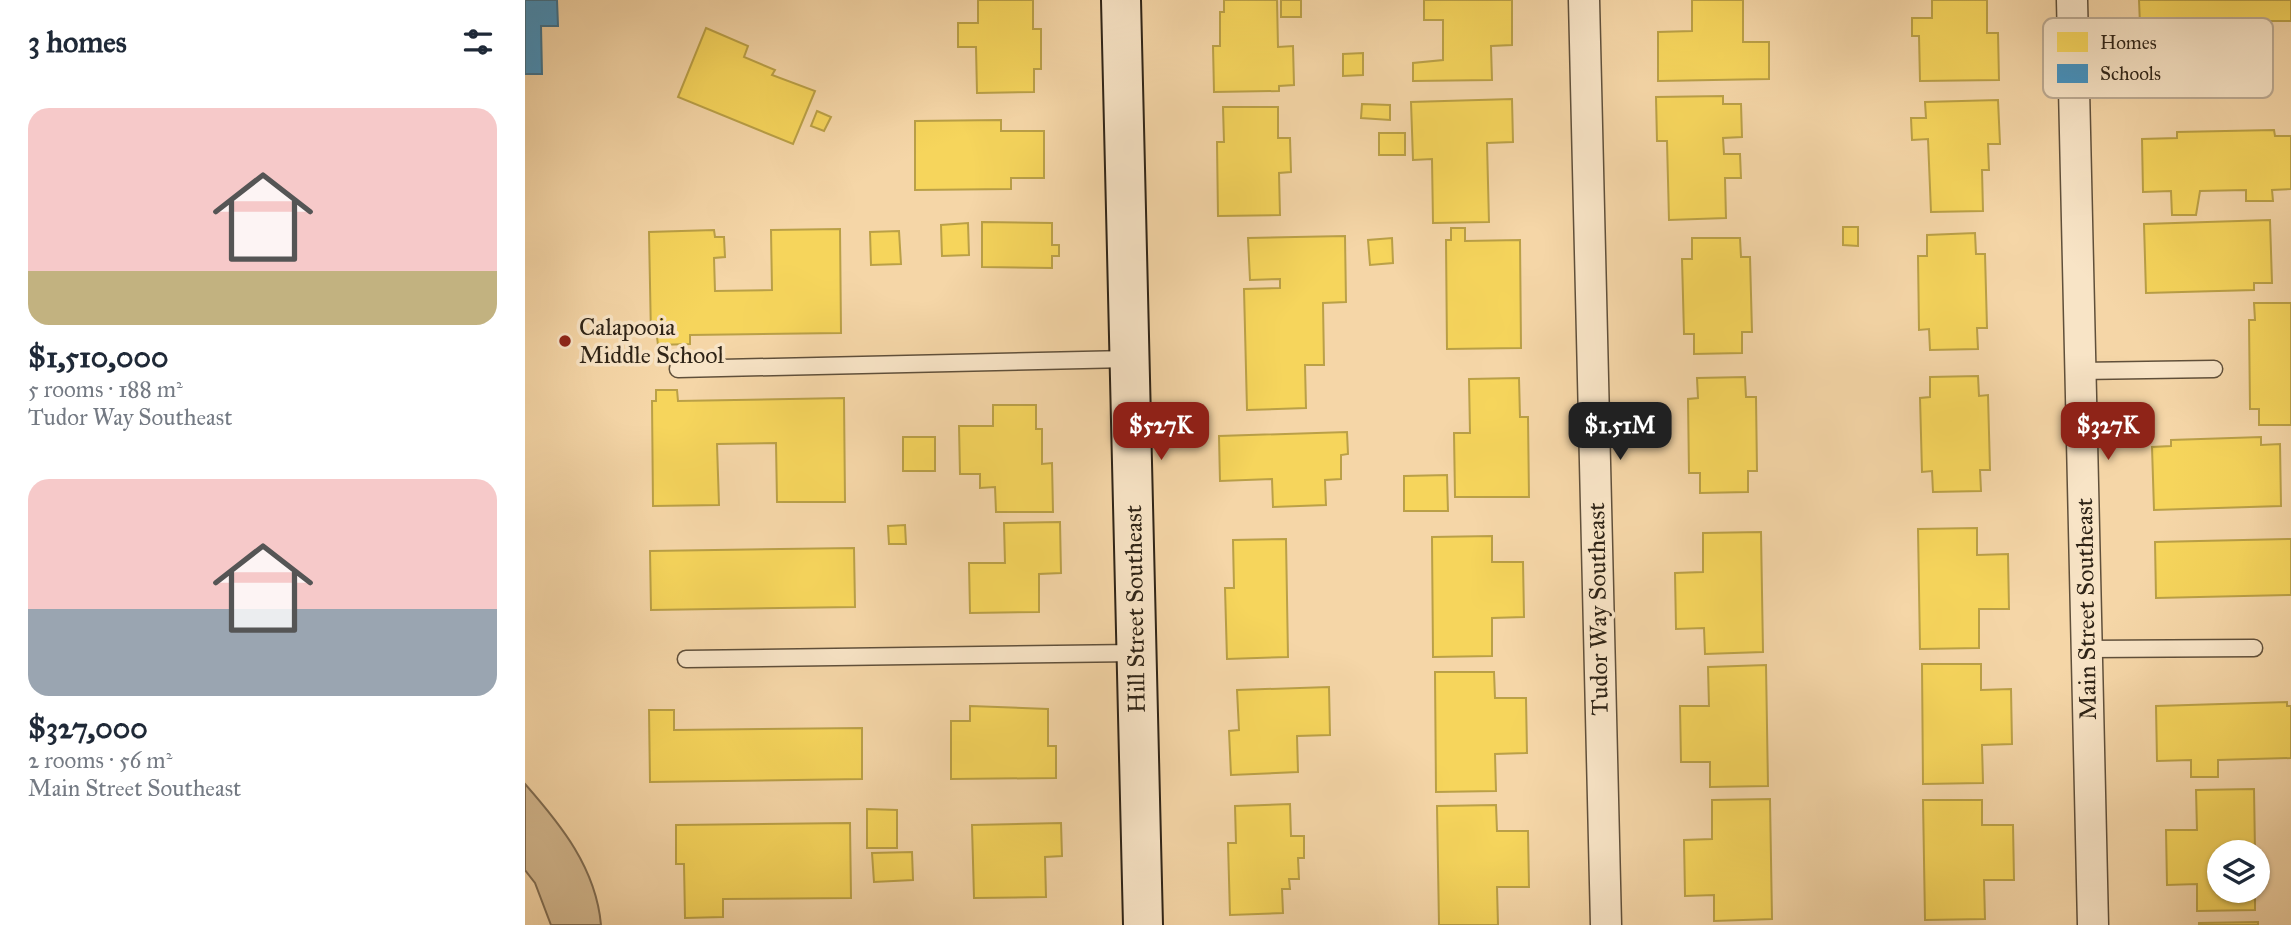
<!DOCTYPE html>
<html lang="en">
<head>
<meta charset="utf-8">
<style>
	:root { --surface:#fff; --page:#f6f6f7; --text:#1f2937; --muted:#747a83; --accent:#8f2418 }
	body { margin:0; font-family:"IM FELL Great Primer",serif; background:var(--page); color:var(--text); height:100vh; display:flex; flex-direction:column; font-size:26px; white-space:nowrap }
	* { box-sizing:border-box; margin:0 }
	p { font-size:23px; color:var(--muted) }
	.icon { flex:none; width:38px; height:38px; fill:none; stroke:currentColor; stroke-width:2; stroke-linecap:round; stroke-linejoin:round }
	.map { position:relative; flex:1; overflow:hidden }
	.drawer { display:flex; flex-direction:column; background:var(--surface); width:525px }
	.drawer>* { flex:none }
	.fabs { position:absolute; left:1682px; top:840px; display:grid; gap:14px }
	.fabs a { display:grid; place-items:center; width:63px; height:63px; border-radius:50%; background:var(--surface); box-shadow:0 2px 5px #0004; font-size:35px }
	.price { position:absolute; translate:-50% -60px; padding:0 16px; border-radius:14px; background:var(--accent); color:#fff; font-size:23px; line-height:46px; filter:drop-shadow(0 2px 4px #0008) }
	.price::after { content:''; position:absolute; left:50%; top:42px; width:21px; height:16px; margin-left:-10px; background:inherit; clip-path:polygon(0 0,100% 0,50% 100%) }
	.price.selected { background:#222; color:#fff }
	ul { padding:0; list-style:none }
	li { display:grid; align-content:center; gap:14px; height:371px; padding:0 28px }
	li span { display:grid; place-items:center; height:217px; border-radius:21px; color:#555 }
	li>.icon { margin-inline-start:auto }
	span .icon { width:126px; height:126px; fill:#fffc; stroke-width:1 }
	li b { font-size:30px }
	h2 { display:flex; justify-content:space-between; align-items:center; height:84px; padding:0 28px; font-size:30px }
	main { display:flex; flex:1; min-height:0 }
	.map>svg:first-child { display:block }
	.green { fill:#d3b88f; stroke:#816e53; stroke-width:2 }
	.homes { fill:#f6d55c; stroke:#baa047; stroke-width:2 }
	.schools { fill:#4393c3; stroke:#3d728f; stroke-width:2 }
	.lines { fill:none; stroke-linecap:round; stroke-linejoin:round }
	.lane-casing { stroke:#60503b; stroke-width:19 }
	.street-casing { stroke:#60503b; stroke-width:33 }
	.secondary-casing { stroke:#2f2417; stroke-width:42 }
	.lane { stroke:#f8e4c6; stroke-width:16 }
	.street { stroke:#f8e4c6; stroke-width:30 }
	.secondary { stroke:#f8e4c6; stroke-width:38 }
	.poi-dot { fill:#8f2418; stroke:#f8e4c6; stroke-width:2.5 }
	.labels { text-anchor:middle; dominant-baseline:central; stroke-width:7; stroke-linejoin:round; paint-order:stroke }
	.poi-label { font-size:24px; fill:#2f2417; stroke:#f8e4c6; text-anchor:start }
	.street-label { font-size:24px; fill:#2f2417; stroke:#f8e4c6 }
	.key { fill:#f8e4c6; stroke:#bcaa92; stroke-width:2 }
	.key-label { font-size:19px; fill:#2f2417 }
</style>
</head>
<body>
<main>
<section class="drawer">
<h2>3 homes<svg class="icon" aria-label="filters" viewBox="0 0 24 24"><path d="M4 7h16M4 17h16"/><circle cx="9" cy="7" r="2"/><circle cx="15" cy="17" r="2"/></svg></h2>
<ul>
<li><span style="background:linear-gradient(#f6c9c9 75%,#c2b280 0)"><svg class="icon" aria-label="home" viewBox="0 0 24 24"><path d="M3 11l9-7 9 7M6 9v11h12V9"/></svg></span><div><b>$1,510,000</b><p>5 rooms · 188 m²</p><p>Tudor Way Southeast</p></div></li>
<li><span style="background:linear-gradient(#f6c9c9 60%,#9aa5b1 0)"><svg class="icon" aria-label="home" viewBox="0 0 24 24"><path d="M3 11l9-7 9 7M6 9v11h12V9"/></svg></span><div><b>$327,000</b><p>2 rooms · 56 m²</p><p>Main Street Southeast</p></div></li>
</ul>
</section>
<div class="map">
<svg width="1766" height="925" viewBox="0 0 1766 925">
	<rect width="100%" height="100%" fill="#f5d6a7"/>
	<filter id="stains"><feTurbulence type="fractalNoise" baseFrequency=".00286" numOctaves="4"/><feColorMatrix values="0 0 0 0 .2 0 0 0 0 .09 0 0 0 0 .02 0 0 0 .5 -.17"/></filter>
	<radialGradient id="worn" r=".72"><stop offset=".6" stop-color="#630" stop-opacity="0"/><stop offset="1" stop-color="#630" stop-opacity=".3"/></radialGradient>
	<!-- green -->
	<path class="green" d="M 0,784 C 36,825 71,868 76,925 L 26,925 L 10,883 L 0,870 Z"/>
	<!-- homes -->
	<g class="homes">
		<polygon points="453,0 508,0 508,29 516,29 516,69 509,69 509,92 452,93 451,47 433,47 433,23 453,23"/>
		<polygon points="699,0 752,0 753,47 768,46 769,85 754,86 754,91 689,92 688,46 695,46 695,12 699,12"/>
		<rect x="756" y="0" width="20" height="17"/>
		<polygon points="899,0 987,0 987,45 966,46 967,80 888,81 888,63 918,60 918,20 899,20"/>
		<polygon points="1167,0 1218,0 1218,42 1244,42 1244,79 1133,81 1133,32 1167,31"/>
		<polygon points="1407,0 1462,0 1462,33 1473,33 1474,80 1395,81 1394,36 1387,36 1387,18 1407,18"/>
		<polygon points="1614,0 1766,0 1766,21 1746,21 1746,26 1650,28 1650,24 1615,24"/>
		<polygon points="181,28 223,46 219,57 250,70 247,75 290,91 268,144 153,97"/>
		<polygon points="838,53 838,75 818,76 818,54"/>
		<polygon points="1198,96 1198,104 1216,104 1217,137 1198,138 1199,154 1215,154 1216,178 1200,178 1201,218 1144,220 1142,141 1132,141 1131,97"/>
		<polygon points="987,99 988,142 962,143 964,222 908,223 907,159 888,160 886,102"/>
		<polygon points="1473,100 1475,144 1463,144 1464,170 1457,170 1458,211 1406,212 1403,139 1387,140 1386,118 1401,118 1400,102"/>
		<polygon points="837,104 865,105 865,120 836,118"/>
		<polygon points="698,107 753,107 753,138 765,138 766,172 754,173 755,215 693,216 692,142 699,142"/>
		<polygon points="292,111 306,117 299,131 286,126"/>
		<polygon points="476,120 476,131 519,131 519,178 486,178 486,189 390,190 390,121"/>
		<polygon points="1749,130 1750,136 1766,136 1766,189 1747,190 1748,201 1721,201 1721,190 1675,191 1671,215 1647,215 1646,191 1618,192 1617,139 1652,138 1652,132"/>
		<rect x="854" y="133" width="26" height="22"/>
		<polygon points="1745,220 1747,283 1729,283 1729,290 1621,293 1619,224"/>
		<polygon points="457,222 527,223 527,245 534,245 534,256 527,256 527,268 457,267"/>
		<polygon points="443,223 444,255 417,256 416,225"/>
		<polygon points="1318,227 1333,227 1333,246 1318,245"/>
		<polygon points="926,228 940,228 940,241 995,240 996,348 922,349 921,240 926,240"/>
		<polygon points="315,229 316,333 165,335 165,344 133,345 132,337 126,337 124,232 189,230 190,237 199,237 200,257 189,258 190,291 247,290 246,230"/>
		<polygon points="374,231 376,264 346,265 345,232"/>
		<polygon points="1450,233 1451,254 1460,254 1462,328 1452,328 1453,349 1405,350 1404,329 1394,330 1393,256 1402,256 1402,235"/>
		<polygon points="820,236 821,302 798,303 799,365 780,365 781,408 722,410 719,289 755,288 755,279 725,280 723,238"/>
		<polygon points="867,238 868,263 845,265 843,240"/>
		<polygon points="1167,238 1215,238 1216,257 1225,257 1227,332 1217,332 1217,353 1169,354 1169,334 1159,334 1157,259 1167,259"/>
		<polygon points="1729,303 1766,303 1766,425 1734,425 1734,409 1725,409 1724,320 1730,320"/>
		<polygon points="1453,376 1454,396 1463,395 1465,470 1455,470 1456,491 1408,492 1407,471 1397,472 1395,398 1405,397 1405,377"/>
		<polygon points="1220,377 1221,397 1231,397 1232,471 1223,471 1223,492 1175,493 1175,473 1164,473 1163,399 1173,398 1172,378"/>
		<polygon points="994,378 995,417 1003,417 1004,497 930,497 929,433 945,433 944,379"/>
		<polygon points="131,390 152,390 153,401 319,398 320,502 252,502 251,443 192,444 194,505 128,506 127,401 131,401"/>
		<polygon points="468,405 511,405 511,429 517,429 517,464 527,463 528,512 471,512 470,487 455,488 455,474 435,474 434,426 468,426"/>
		<polygon points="822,432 823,454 816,455 816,479 800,480 801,505 748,507 747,479 695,481 694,436"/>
		<rect x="378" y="437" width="32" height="34"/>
		<polygon points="1736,437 1736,445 1755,444 1756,506 1629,510 1627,447 1646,446 1646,440"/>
		<polygon points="922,475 923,511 879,511 879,476"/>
		<polygon points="535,522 536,573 514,574 514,612 445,613 444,563 480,563 479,523"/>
		<polygon points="380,525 381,544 364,544 363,526"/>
		<polygon points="1452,528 1452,555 1483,554 1484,609 1454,609 1454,648 1395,649 1393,529"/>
		<polygon points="1236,532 1238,652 1180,654 1179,628 1151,629 1150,573 1178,572 1178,533"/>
		<polygon points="967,536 967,562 998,562 999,617 967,618 967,656 908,657 907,537"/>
		<polygon points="761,539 763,657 702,659 700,588 709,588 708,540"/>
		<polygon points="1766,539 1766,595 1631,598 1630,542"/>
		<polygon points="329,548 330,607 126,610 125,551"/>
		<polygon points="1397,664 1456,664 1456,690 1486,689 1487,744 1457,745 1458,783 1398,784"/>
		<polygon points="1241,665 1243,786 1185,787 1185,762 1156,762 1155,706 1184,706 1183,667"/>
		<polygon points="910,672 969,672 970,698 1001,698 1002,753 970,754 971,791 911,792"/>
		<polygon points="804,687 805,735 772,736 773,772 706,775 704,731 714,730 712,690"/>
		<polygon points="1762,702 1762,706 1766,706 1766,758 1693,760 1693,777 1666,777 1666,760 1632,761 1631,706"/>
		<polygon points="445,706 523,709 523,746 531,746 531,778 426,779 426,721 445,721"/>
		<polygon points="124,710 149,710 149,730 337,728 337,779 125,782"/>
		<polygon points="1729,789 1730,852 1694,852 1694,891 1730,891 1730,910 1672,911 1672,884 1642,885 1641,830 1672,830 1671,790"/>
		<polygon points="1245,799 1247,919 1189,921 1189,895 1160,896 1159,840 1187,839 1187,800"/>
		<polygon points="1398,800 1457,800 1457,825 1488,825 1489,880 1459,880 1460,919 1400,920"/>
		<polygon points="765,804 766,836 779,836 779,858 773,858 774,879 764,879 765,889 757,889 758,913 705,915 703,843 711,843 710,806"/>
		<polygon points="971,805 972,831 1003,831 1004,887 972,887 973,925 914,925 912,806"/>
		<polygon points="342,809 372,810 372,848 342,848"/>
		<polygon points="325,823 326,898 198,899 198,917 160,918 159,864 151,864 151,825"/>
		<polygon points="536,823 537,856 520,857 521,897 449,898 447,825"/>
		<polygon points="387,852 388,880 349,882 347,853"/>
		<polygon points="1733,922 1733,925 1674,925 1674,923"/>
	</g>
	<!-- schools -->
	<polygon class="schools" points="0,0 32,0 33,26 16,26 17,74 0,74"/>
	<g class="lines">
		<defs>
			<g id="lane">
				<polyline points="153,369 603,359"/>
				<polyline points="1555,371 1689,369"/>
				<polyline points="1562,649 1729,648"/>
				<polyline points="161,659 610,653"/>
			</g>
			<g id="street">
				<polyline points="1059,0 1081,925"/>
				<polyline points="1547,0 1568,925"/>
			</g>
			<polyline id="secondary" points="596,0 618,925"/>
		</defs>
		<!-- lane casing -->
		<use href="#lane" class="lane-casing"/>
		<!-- street casing -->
		<use href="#street" class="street-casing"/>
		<!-- secondary casing -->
		<use href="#secondary" class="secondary-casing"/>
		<!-- lane -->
		<use href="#lane" class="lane"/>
		<!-- street -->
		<use href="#street" class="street"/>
		<!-- secondary -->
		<use href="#secondary" class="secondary"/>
	</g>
	<!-- markers -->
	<circle class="poi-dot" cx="40" cy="341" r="7"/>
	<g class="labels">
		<!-- poi labels -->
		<g class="poi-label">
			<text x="54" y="327">Calapooia<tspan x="54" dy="28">Middle School</tspan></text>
		</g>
		<!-- street labels -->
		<g class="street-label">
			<text transform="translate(610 609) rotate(-91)">Hill Street Southeast</text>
			<text transform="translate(1073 609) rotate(-91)">Tudor Way Southeast</text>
			<text transform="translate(1561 609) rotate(-91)">Main Street Southeast</text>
		</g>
	</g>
	<!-- legend -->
	<rect x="1518" y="18" width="230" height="80" rx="10" class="key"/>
	<rect x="1532" y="32" width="31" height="20" fill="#f6d55c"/>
	<rect x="1532" y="64" width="31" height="19" fill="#4393c3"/>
	<g class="key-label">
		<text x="1575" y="49">Homes</text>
		<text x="1575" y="80">Schools</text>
	</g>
	<rect width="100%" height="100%" filter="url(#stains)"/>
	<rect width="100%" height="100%" fill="url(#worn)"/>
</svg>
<div class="fabs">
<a><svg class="icon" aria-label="layers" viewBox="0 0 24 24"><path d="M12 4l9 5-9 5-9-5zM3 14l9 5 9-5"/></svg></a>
</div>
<b class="price" style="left:636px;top:462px">$527K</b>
<b class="price selected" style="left:1095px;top:462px">$1.51M</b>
<b class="price" style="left:1583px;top:462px">$327K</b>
</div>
</main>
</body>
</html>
